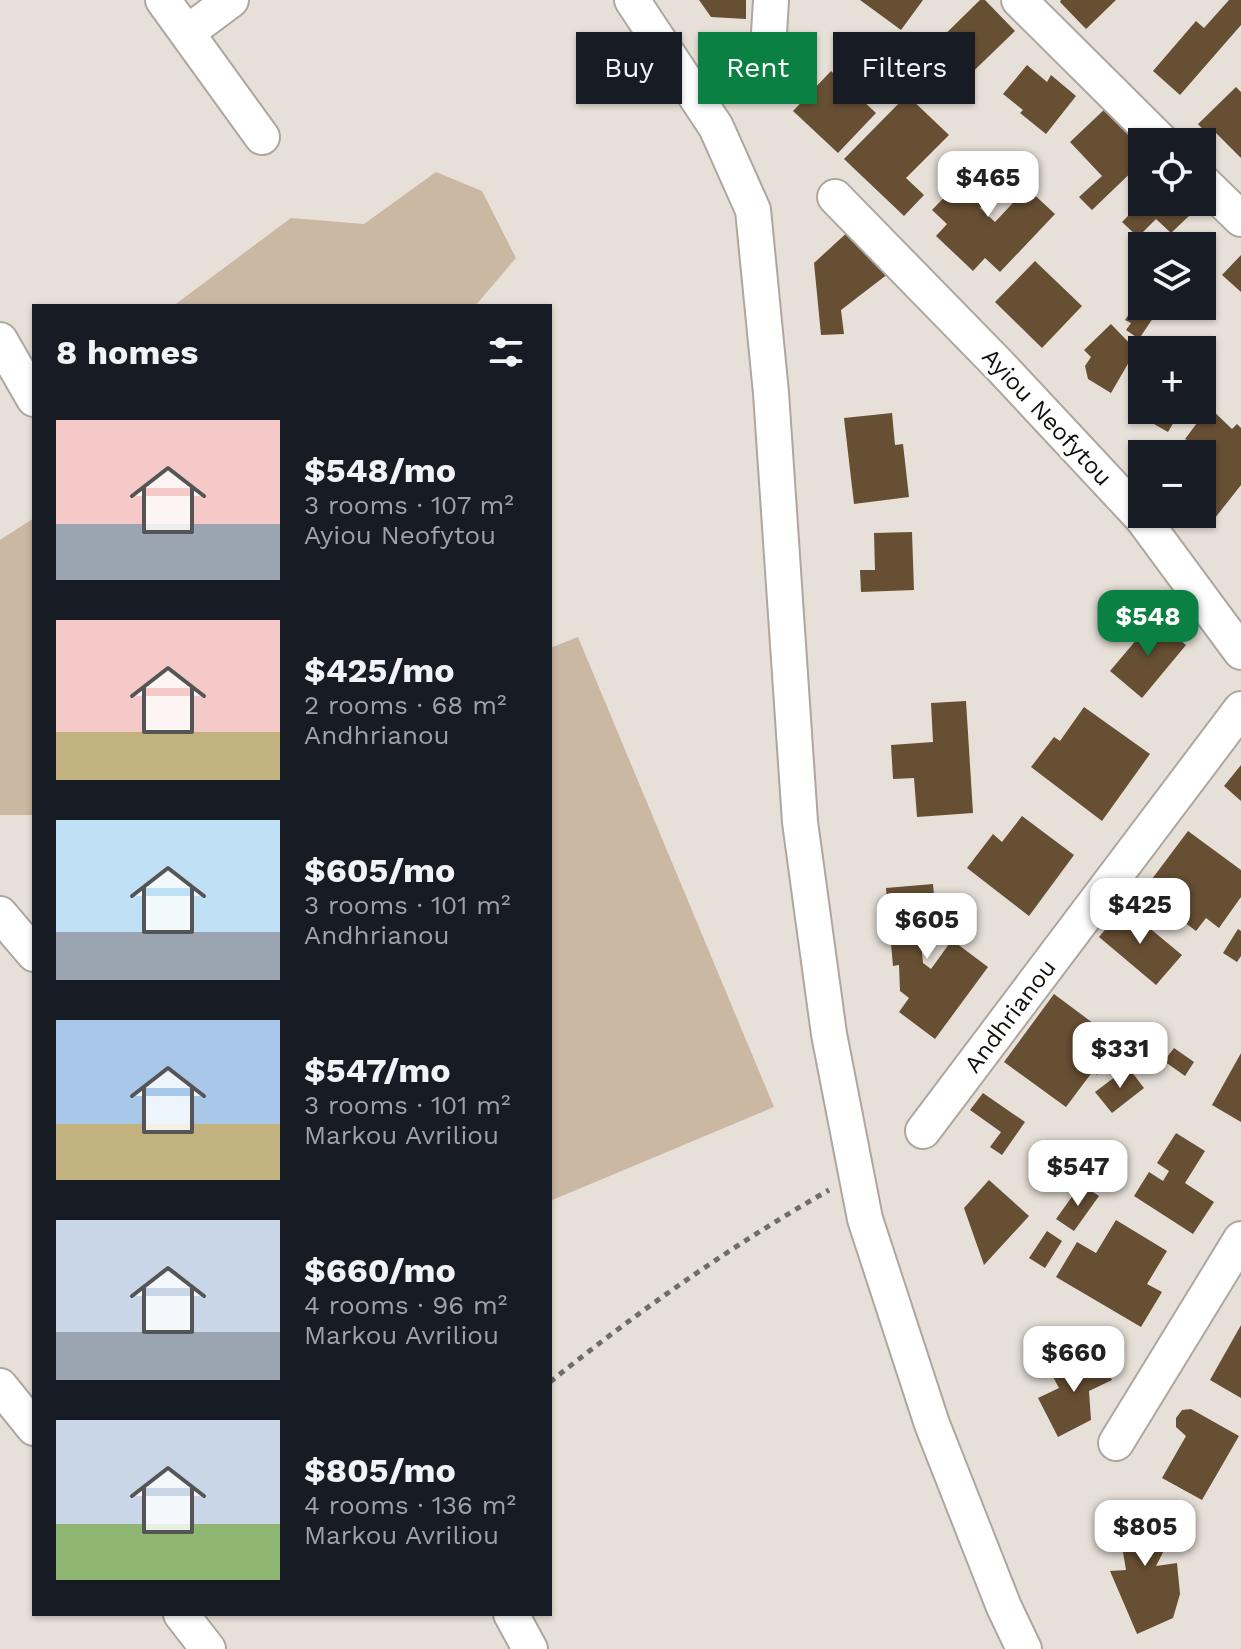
<!DOCTYPE html>
<html lang="en">
<head>
<meta charset="utf-8">
<style>
	:root { --surface:#171b24; --page:#20242c; --text:#f1f3f6; --muted:#9ea1a6; --accent:#0b8043 }
	body { margin:0; font-family:"Work Sans",sans-serif; background:var(--page); color:var(--text); height:100vh; display:flex; flex-direction:column; font-size:30px; white-space:nowrap }
	* { box-sizing:border-box; margin:0 }
	p { font-size:26px; color:var(--muted) }
	.icon { flex:none; width:44px; height:44px; fill:none; stroke:currentColor; stroke-width:2; stroke-linecap:round; stroke-linejoin:round }
	.map { position:relative; flex:1; overflow:hidden }
	.details { position:absolute; left:32px; top:304px; width:520px; height:1312px; display:flex; flex-direction:column; background:var(--surface); border-radius:0px; box-shadow:0 2px 6px #0004 }
	.details>* { flex:none }
	.top-card { position:absolute; left:576px; top:32px; width:544px; height:72px; display:flex; gap:16px }
	.controls { position:absolute; left:1128px; top:128px; display:grid; gap:16px }
	.controls a { display:grid; place-items:center; width:88px; height:88px; border-radius:0px; background:var(--surface); box-shadow:0 2px 6px #0004; font-size:40px }
	.price { position:absolute; translate:-50% -68px; padding:0 18px; border-radius:16px; background:#fff; color:#222; font-size:26px; line-height:52px; filter:drop-shadow(0 2px 4px #0008) }
	.price::after { content:''; position:absolute; left:50%; top:48px; width:24px; height:18px; margin-left:-12px; background:inherit; clip-path:polygon(0 0,100% 0,50% 100%) }
	.price.active { background:var(--accent); color:#fff }
	ul { padding:0; list-style:none }
	li { display:flex; align-items:center; gap:24px; height:200px; padding:0 24px }
	li span { display:grid; place-items:center; flex:none; width:224px; height:160px; border-radius:0px; color:#555 }
	li>.icon { margin-inline-start:auto }
	span .icon { width:96px; height:96px; fill:#fffc; stroke-width:1 }
	li b { font-size:34px }
	h2 { display:flex; justify-content:space-between; align-items:center; height:96px; padding:0 24px; font-size:34px }
	.chip { padding:0 28px; border-radius:0px; background:var(--surface); box-shadow:0 2px 6px #0004; font-size:28px; line-height:72px }
	.chip.active { background:var(--accent); color:#fff }
	.map>svg:first-child { display:block }
	.green { fill:#cbb8a3 }
	.building { fill:#674f33 }
	.lines { fill:none; stroke-linecap:round; stroke-linejoin:round }
	.street-casing { stroke:#aea69f; stroke-width:38 }
	.path { stroke:#726d68; stroke-width:5; stroke-dasharray:6 6; stroke-linecap:butt }
	.street { stroke:#fff; stroke-width:34 }
	.labels { text-anchor:middle; dominant-baseline:central; stroke-width:8; stroke-linejoin:round; paint-order:stroke }
	.street-label { font-size:24px; fill:#110e0b; stroke:#fff }
</style>
</head>
<body>
<div class="map">
<svg width="1241" height="1649" viewBox="0 0 1241 1649">
	<rect width="100%" height="100%" fill="#e7e0d8"/>
	<!-- green -->
	<g class="green">
		<polygon points="436,172 482,191 516,258 475,306 173,306 291,218 364,224"/>
		<polygon points="34,518 34,815 0,815 0,540"/>
		<polygon points="578,637 774,1107 550,1201 550,648"/>
	</g>
	<!-- building -->
	<g class="building">
		<polygon points="699,0 746,0 746,19 711,17"/>
		<polygon points="860,0 923,0 901,30"/>
		<polygon points="980,0 985,0 1015,31 956,88 924,55"/>
		<polygon points="1061,0 1116,0 1086,29 1060,2"/>
		<polygon points="1229,0 1241,0 1241,25 1180,95 1153,71 1196,21 1204,28"/>
		<polygon points="1027,65 1047,82 1051,75 1076,96 1046,134 1020,113 1023,110 1003,94"/>
		<polygon points="831,71 876,113 838,153 793,111"/>
		<polygon points="1236,87 1241,92 1241,158 1215,132 1210,137 1198,124"/>
		<polygon points="907,95 949,135 906,178 924,195 904,216 844,159"/>
		<polygon points="1106,108 1142,145 1142,162 1092,210 1079,197 1102,176 1070,142"/>
		<polygon points="985,155 1009,178 980,208 995,222 1027,188 1055,214 1000,272 985,258 973,271 936,236 947,224 932,210"/>
		<polygon points="1142,202 1174,202 1189,216 1171,233 1156,219 1138,237 1122,222"/>
		<polygon points="851,229 893,270 841,310 844,334 821,335 814,263"/>
		<polygon points="1241,255 1241,292 1222,275"/>
		<polygon points="1035,261 1082,306 1042,348 995,302"/>
		<polygon points="1142,295 1142,306 1161,306 1139,339 1126,330 1131,323 1125,320"/>
		<polygon points="1111,324 1136,350 1111,393 1088,379 1085,366 1091,357 1084,350"/>
		<polygon points="1142,397 1142,410 1181,410 1168,432 1133,412"/>
		<polygon points="1209,407 1232,429 1237,424 1241,428 1241,485 1215,518 1202,507 1202,463 1210,453 1185,439"/>
		<polygon points="892,413 895,445 903,444 909,497 854,504 844,418"/>
		<polygon points="912,532 914,590 861,592 860,570 875,570 874,533"/>
		<polygon points="1154,619 1186,645 1142,698 1110,671"/>
		<polygon points="966,701 973,813 917,817 914,778 893,779 891,745 933,742 931,703"/>
		<polygon points="1084,707 1150,754 1102,821 1031,767 1054,737 1060,741"/>
		<polygon points="1241,765 1241,801 1224,786"/>
		<polygon points="1022,816 1074,855 1029,916 967,868 993,834 1002,842"/>
		<polygon points="1188,831 1241,870 1241,897 1219,928 1206,918 1196,931 1143,891"/>
		<polygon points="933,884 938,941 921,943 923,963 931,969 952,940 988,967 935,1039 899,1012 909,998 900,991 899,965 893,966 886,888"/>
		<polygon points="1124,907 1182,955 1156,985 1099,937"/>
		<polygon points="1238,929 1241,931 1241,956 1237,962 1223,953"/>
		<polygon points="1054,994 1121,1044 1097,1075 1093,1071 1066,1107 1004,1062"/>
		<polygon points="1174,1048 1194,1062 1185,1076 1164,1061"/>
		<polygon points="1241,1053 1241,1122 1212,1105"/>
		<polygon points="1128,1067 1144,1088 1112,1113 1095,1092"/>
		<polygon points="983,1093 1025,1122 1002,1155 990,1147 1001,1132 970,1110"/>
		<polygon points="1176,1133 1205,1151 1185,1183 1214,1202 1193,1234 1134,1196 1149,1172 1163,1181 1169,1171 1157,1163"/>
		<polygon points="989,1180 1029,1216 984,1265 964,1208"/>
		<polygon points="1081,1184 1099,1196 1074,1231 1056,1219"/>
		<polygon points="1116,1220 1167,1251 1147,1284 1162,1292 1141,1327 1056,1277 1077,1242 1096,1253"/>
		<polygon points="1047,1231 1062,1241 1045,1268 1029,1258"/>
		<polygon points="1241,1325 1241,1398 1210,1380"/>
		<polygon points="1098,1352 1112,1380 1089,1391 1091,1420 1058,1437 1038,1398 1059,1388 1052,1375"/>
		<polygon points="1191,1409 1239,1436 1202,1500 1162,1478 1186,1436 1176,1427 1176,1418 1182,1410"/>
		<polygon points="1129,1501 1177,1525 1156,1566 1177,1563 1180,1594 1173,1618 1137,1634 1110,1571 1126,1570 1123,1552 1107,1544"/>
	</g>
	<g class="lines">
		<defs>
			<g id="street">
				<polyline points="163,0 262,137"/>
				<polyline points="632,0 716,127 753,210 771,393 800,822 829,1034 865,1219 932,1424 1004,1607 1024,1649"/>
				<polyline points="1019,0 1162,142"/>
				<polyline points="188,32 231,0"/>
				<polyline points="768,50 771,0"/>
				<polyline points="1202,181 1241,219"/>
				<polyline points="835,197 1001,367 1142,518 1241,652"/>
				<polyline points="0,340 34,399"/>
				<polyline points="0,914 34,954"/>
				<polyline points="923,1131 1241,709"/>
				<polyline points="0,1386 34,1428"/>
				<polyline points="1116,1443 1241,1239"/>
				<polyline points="181,1614 208,1649"/>
				<polyline points="511,1614 530,1649"/>
			</g>
		</defs>
		<!-- street casing -->
		<use href="#street" class="street-casing"/>
		<!-- path -->
		<path class="path" d="M 550,1382 C 637,1312 731,1246 829,1190"/>
		<!-- street -->
		<use href="#street" class="street"/>
	</g>
	<g class="labels">
		<!-- street labels -->
		<g class="street-label">
			<text transform="translate(1047 417) rotate(47)">Ayiou Neofytou</text>
			<text transform="translate(1010 1016) rotate(-53)">Andhrianou</text>
		</g>
	</g>
</svg>
<div class="controls">
<a><svg class="icon" aria-label="locate" viewBox="0 0 24 24"><circle cx="12" cy="12" r="6"/><path d="M12 2v4M12 18v4M2 12h4M18 12h4"/></svg></a>
<a><svg class="icon" aria-label="layers" viewBox="0 0 24 24"><path d="M12 4l9 5-9 5-9-5zM3 14l9 5 9-5"/></svg></a>
<a>+</a>
<a>−</a>
</div>
<b class="price" style="left:988px;top:219px">$465</b>
<b class="price active" style="left:1148px;top:658px">$548</b>
<b class="price" style="left:1140px;top:946px">$425</b>
<b class="price" style="left:927px;top:961px">$605</b>
<b class="price" style="left:1120px;top:1090px">$331</b>
<b class="price" style="left:1078px;top:1208px">$547</b>
<b class="price" style="left:1074px;top:1394px">$660</b>
<b class="price" style="left:1145px;top:1568px">$805</b>
<div class="top-card">
<a class="chip">Buy</a>
<a class="chip active">Rent</a>
<a class="chip">Filters</a>
</div>
<section class="details">
<h2>8 homes<svg class="icon" aria-label="filters" viewBox="0 0 24 24"><path d="M4 7h16M4 17h16"/><circle cx="9" cy="7" r="2"/><circle cx="15" cy="17" r="2"/></svg></h2>
<ul>
<li><span style="background:linear-gradient(#f6c9c9 65%,#9aa5b1 0)"><svg class="icon" aria-label="home" viewBox="0 0 24 24"><path d="M3 11l9-7 9 7M6 9v11h12V9"/></svg></span><div><b>$548/mo</b><p>3 rooms · 107 m²</p><p>Ayiou Neofytou</p></div></li>
<li><span style="background:linear-gradient(#f6c9c9 70%,#c2b280 0)"><svg class="icon" aria-label="home" viewBox="0 0 24 24"><path d="M3 11l9-7 9 7M6 9v11h12V9"/></svg></span><div><b>$425/mo</b><p>2 rooms · 68 m²</p><p>Andhrianou</p></div></li>
<li><span style="background:linear-gradient(#bfe0f5 70%,#9aa5b1 0)"><svg class="icon" aria-label="home" viewBox="0 0 24 24"><path d="M3 11l9-7 9 7M6 9v11h12V9"/></svg></span><div><b>$605/mo</b><p>3 rooms · 101 m²</p><p>Andhrianou</p></div></li>
<li><span style="background:linear-gradient(#a9c7e8 65%,#c2b280 0)"><svg class="icon" aria-label="home" viewBox="0 0 24 24"><path d="M3 11l9-7 9 7M6 9v11h12V9"/></svg></span><div><b>$547/mo</b><p>3 rooms · 101 m²</p><p>Markou Avriliou</p></div></li>
<li><span style="background:linear-gradient(#c9d6e8 70%,#9aa5b1 0)"><svg class="icon" aria-label="home" viewBox="0 0 24 24"><path d="M3 11l9-7 9 7M6 9v11h12V9"/></svg></span><div><b>$660/mo</b><p>4 rooms · 96 m²</p><p>Markou Avriliou</p></div></li>
<li><span style="background:linear-gradient(#c9d6e8 65%,#8fb573 0)"><svg class="icon" aria-label="home" viewBox="0 0 24 24"><path d="M3 11l9-7 9 7M6 9v11h12V9"/></svg></span><div><b>$805/mo</b><p>4 rooms · 136 m²</p><p>Markou Avriliou</p></div></li>
</ul>
</section>
</div>
</body>
</html>
